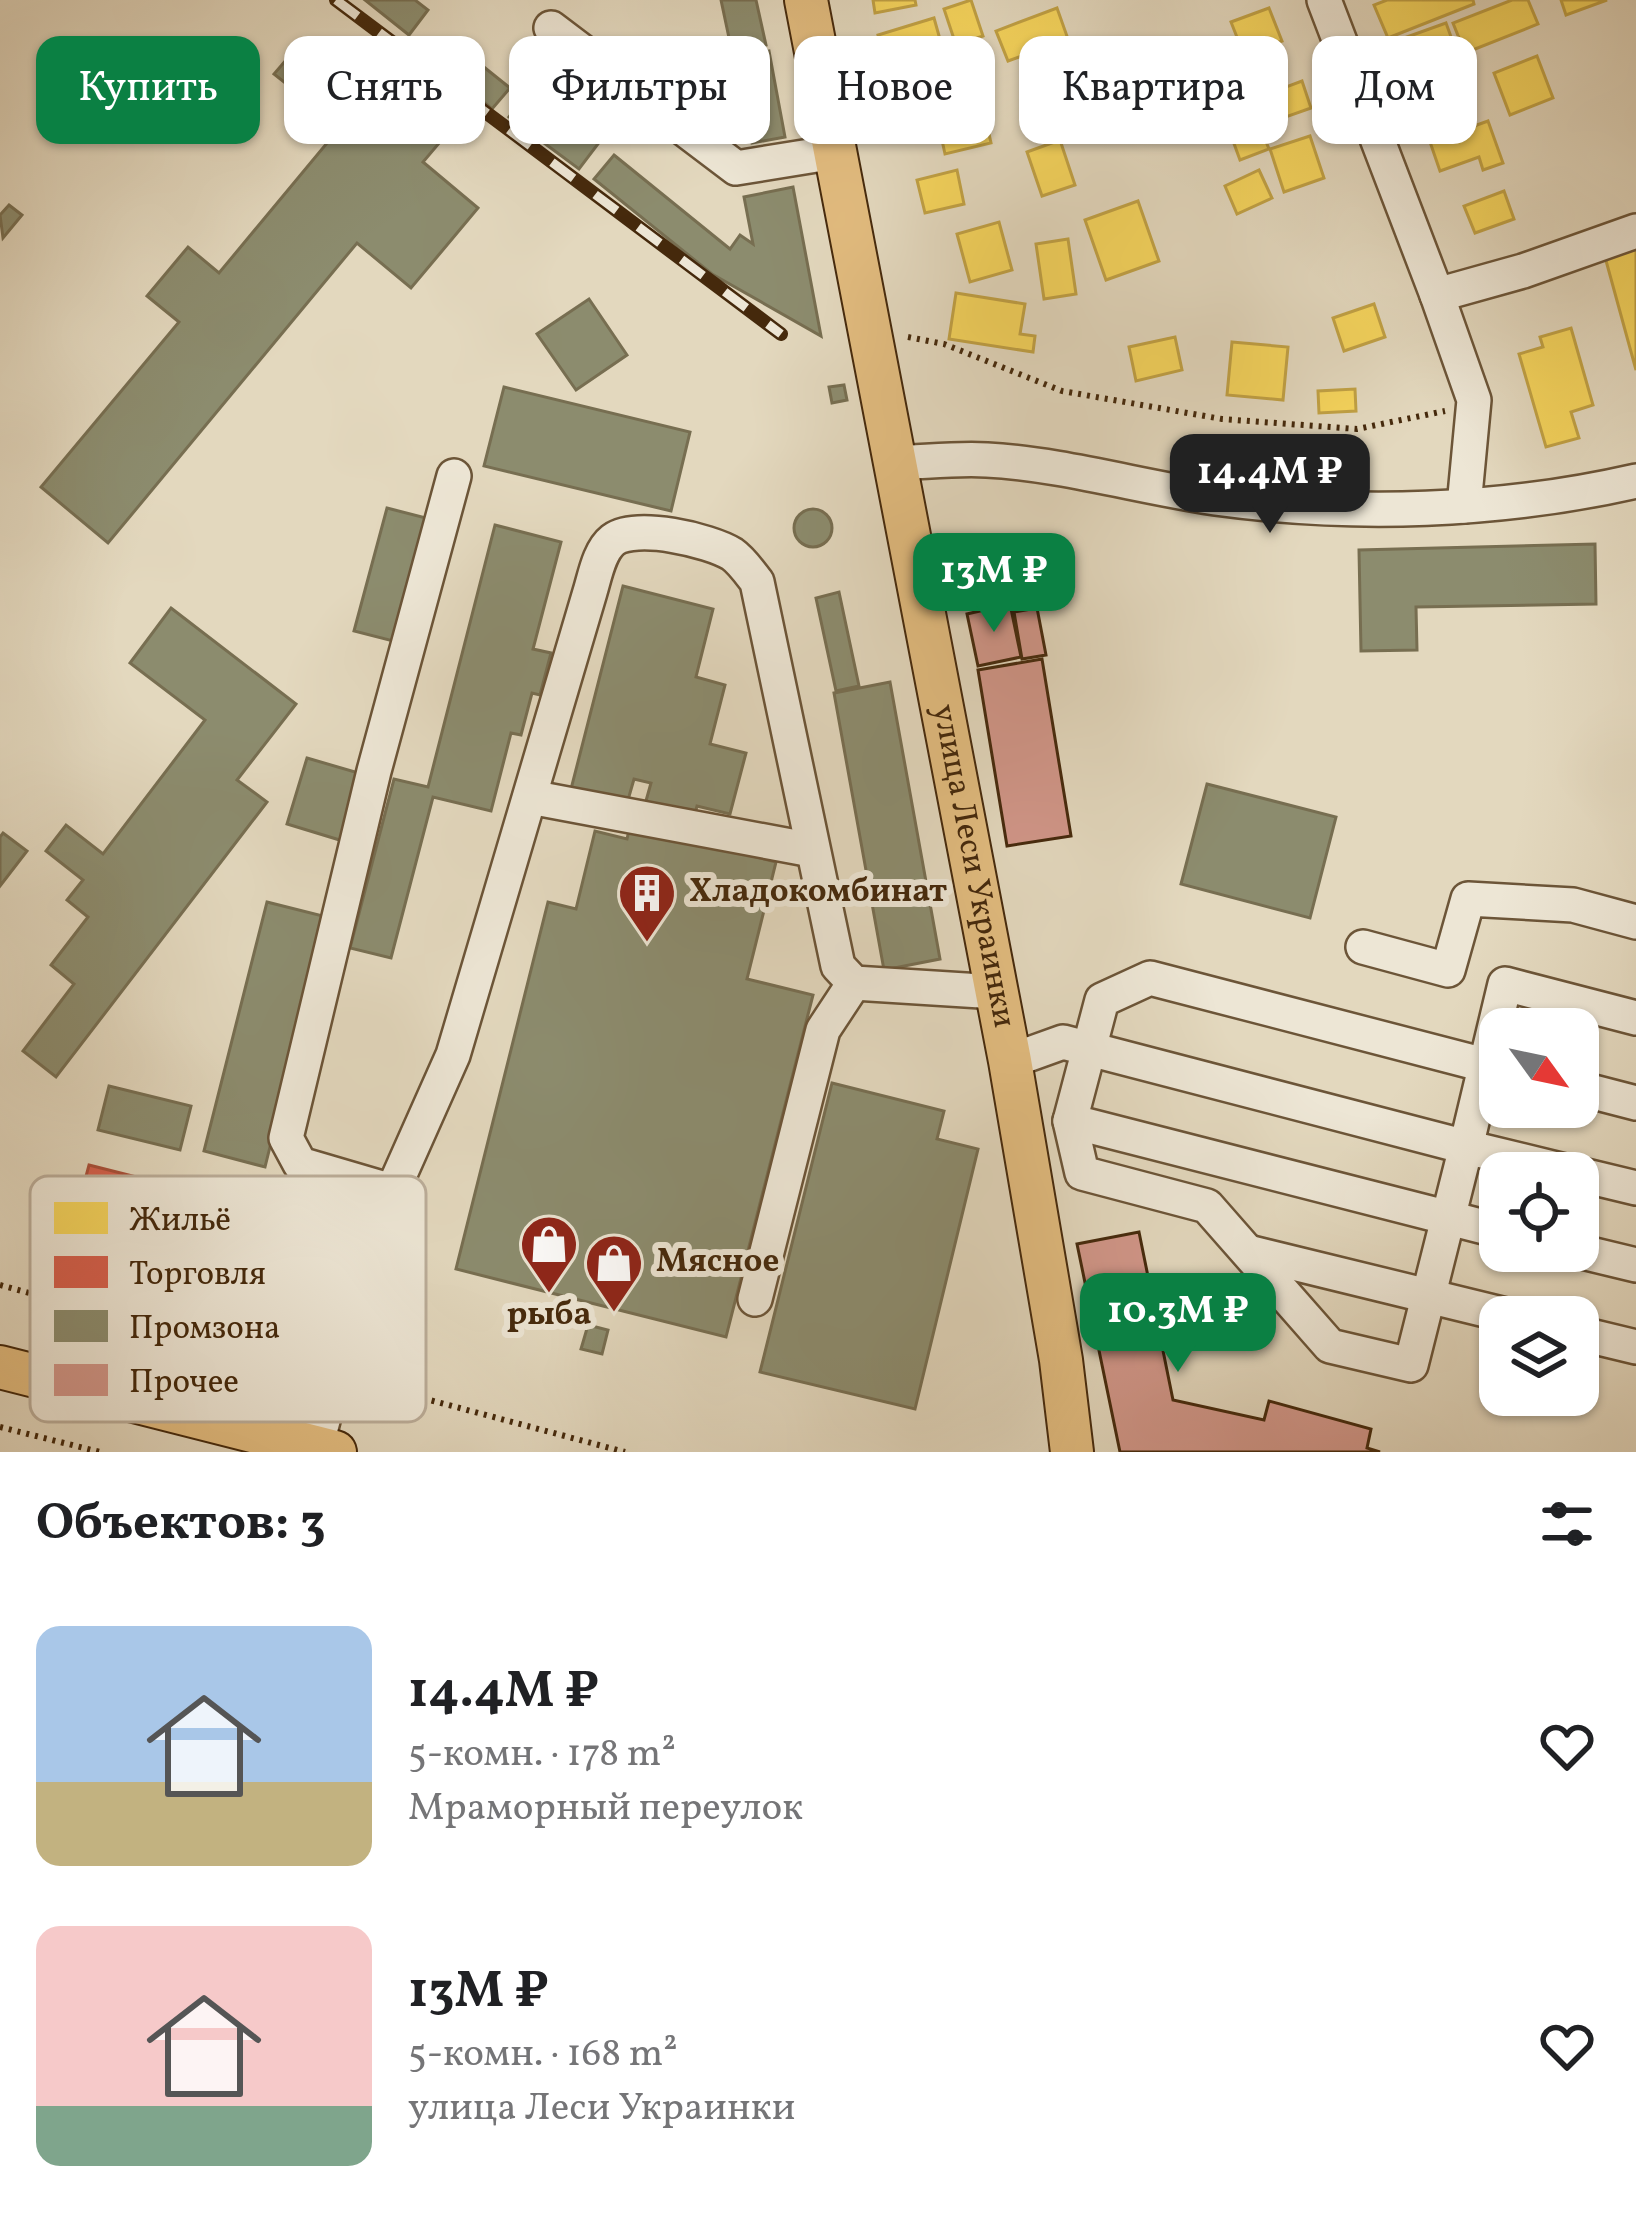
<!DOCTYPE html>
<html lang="ru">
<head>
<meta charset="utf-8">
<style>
	:root { --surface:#fff; --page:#f6f6f6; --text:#202124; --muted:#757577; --accent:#0b8043 }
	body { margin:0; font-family:Vollkorn,serif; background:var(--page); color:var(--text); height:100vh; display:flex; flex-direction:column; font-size:45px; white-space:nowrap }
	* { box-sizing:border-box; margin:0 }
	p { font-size:39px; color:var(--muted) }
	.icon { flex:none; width:66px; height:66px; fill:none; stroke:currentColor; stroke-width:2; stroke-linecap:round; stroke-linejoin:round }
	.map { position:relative; height:1452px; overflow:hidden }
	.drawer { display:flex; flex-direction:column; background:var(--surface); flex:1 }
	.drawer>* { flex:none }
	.hud { position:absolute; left:36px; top:36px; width:1566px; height:108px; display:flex; gap:24px }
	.needle { width:78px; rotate:123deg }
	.fabs { position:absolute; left:1479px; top:1008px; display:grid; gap:24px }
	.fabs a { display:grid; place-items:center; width:120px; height:120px; border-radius:24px; background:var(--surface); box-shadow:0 3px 9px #0004; font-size:60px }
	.price { position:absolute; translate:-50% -102px; padding:0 27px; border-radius:24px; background:var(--accent); color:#fff; font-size:39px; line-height:78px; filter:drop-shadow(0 3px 6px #0008) }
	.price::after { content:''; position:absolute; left:50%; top:72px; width:36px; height:27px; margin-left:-18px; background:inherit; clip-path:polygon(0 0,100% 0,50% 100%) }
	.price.selected { background:#222; color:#fff }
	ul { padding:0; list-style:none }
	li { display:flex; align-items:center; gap:36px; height:300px; padding:0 36px }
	li span { display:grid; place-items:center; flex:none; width:336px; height:240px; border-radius:24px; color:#555 }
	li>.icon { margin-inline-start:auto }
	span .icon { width:144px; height:144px; fill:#fffc; stroke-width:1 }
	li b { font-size:51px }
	h2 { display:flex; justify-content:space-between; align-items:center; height:144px; padding:0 36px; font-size:51px }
	.pill { padding:0 42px; border-radius:24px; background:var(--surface); box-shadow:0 3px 9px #0004; font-size:42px; line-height:108px }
	.pill.selected { background:var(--accent); color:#fff }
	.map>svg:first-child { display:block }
	.homes { fill:#f6d55c; stroke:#c1a144; stroke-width:3 }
	.shops { fill:#d6604d; stroke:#aa503a; stroke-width:3 }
	.industry { fill:#8c8c6e; stroke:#776e51; stroke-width:3 }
	.building { fill:#d19689; stroke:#45290c; stroke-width:3 }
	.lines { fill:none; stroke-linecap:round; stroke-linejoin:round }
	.minor-tunnel { stroke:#c3b59a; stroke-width:33; stroke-dasharray:33 16; stroke-linecap:butt }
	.minor-casing { stroke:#6c5538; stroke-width:38 }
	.major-casing { stroke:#45290c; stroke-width:46 }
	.path { stroke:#45290c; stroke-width:6; stroke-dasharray:3 6; stroke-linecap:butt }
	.minor { stroke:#ede6d5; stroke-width:33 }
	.major { stroke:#e2bc7f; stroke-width:42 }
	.rail-casing { stroke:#45290c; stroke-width:14 }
	.rail { stroke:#ede6d5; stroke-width:9; stroke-dasharray:27; stroke-linecap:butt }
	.labels { text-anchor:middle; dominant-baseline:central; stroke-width:12; stroke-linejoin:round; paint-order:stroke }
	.street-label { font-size:33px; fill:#45290c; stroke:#ede6d5 }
	.poi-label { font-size:33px; font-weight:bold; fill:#45290c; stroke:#ede6d5; text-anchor:start }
	.key { fill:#ede6d5; stroke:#bbad99; stroke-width:3 }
	.key-label { font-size:33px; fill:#45290c }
</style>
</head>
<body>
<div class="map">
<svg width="1636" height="1452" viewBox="0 0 1636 1452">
	<rect width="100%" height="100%" fill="#e3d8be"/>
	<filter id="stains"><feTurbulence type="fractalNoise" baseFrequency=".00167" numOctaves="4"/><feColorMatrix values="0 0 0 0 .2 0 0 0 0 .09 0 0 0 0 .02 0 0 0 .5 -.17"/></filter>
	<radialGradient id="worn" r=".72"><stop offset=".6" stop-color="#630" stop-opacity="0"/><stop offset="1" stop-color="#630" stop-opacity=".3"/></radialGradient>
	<!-- homes -->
	<g class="homes">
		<polygon points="873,0 915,0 916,5 875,13"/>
		<polygon points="971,0 983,36 956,45 944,9"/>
		<polygon points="1387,0 1473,0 1474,4 1388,38 1374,5"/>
		<polygon points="1512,0 1528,0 1538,24 1465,53 1453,23"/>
		<polygon points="1561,0 1607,0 1566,15"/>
		<polygon points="1057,8 1068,39 1008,61 996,31"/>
		<polygon points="1269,8 1282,41 1244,55 1231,22"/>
		<polygon points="934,18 943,50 887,66 878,35"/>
		<polygon points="1446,23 1458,56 1405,75 1393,42"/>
		<polygon points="1537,56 1553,98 1510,115 1494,73"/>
		<polygon points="1302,81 1311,108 1263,125 1254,99"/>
		<polygon points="978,84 991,143 945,154 932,94"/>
		<polygon points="1239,107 1248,129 1216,141 1208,120"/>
		<polygon points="1488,121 1503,163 1483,170 1479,157 1440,171 1430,142"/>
		<polygon points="1260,127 1269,149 1240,160 1232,138"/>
		<polygon points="1310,136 1324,178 1284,192 1270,149"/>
		<polygon points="1060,140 1075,185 1042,196 1027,152"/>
		<polygon points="957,170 964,204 925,213 917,180"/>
		<polygon points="1259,170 1272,198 1237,214 1225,186"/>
		<polygon points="1504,191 1514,219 1475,233 1464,206"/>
		<polygon points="1138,201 1159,261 1106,280 1085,220"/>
		<polygon points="999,222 1012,270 970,282 957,234"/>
		<polygon points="1068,239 1076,294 1044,299 1036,244"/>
		<polygon points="1636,248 1636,370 1605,257"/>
		<polygon points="956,293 1025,304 1020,334 1035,336 1033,352 949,339"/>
		<polygon points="1374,304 1385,337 1344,351 1333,318"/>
		<polygon points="1571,328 1593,405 1571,412 1579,438 1546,447 1519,354 1543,347 1540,337"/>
		<polygon points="1175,337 1182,370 1136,381 1129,347"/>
		<polygon points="1232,342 1288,347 1283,400 1227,395"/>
		<polygon points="1355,389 1356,411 1319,413 1318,391"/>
	</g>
	<!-- shops -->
	<polygon class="shops" points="89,1165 401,1244 387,1300 74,1221"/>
	<!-- industry -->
	<g class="industry">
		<polygon points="365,0 415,0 428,10 409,35"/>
		<polygon points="721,0 756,0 766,45 732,52"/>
		<polygon points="449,39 510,88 492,109 432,60"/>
		<polygon points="769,51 785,137 752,143 736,57"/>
		<polygon points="292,53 307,65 289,86 274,74"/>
		<polygon points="391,66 457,122 423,162 478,208 411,288 357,243 108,543 41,487 179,322 147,296 188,247 219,273"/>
		<polygon points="537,79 607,132 579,169 509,117"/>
		<polygon points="614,155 730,249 740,235 753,244 744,197 793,187 821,336 712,274 594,179"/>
		<polygon points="9,205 22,215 3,238 0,215"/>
		<polygon points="589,299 627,355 576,390 537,334"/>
		<polygon points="844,385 847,400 832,403 829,387"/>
		<polygon points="504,387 690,432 671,511 484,466"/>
		<polygon points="387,508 430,519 397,642 354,631"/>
		<circle cx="813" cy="528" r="19"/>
		<polygon points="495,525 561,542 533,649 551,653 540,695 532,693 521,735 511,733 491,811 433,797 391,958 350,948 394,779 428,787"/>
		<polygon points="1595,544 1596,604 1416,607 1417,650 1361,651 1359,550"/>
		<polygon points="623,586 713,609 696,677 725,685 710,744 746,753 730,814 697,806 688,840 776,862 747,979 813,995 726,1337 456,1269 548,902 576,909 595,831 627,839 630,826 644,808 651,783 634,779 626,807 570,793"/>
		<polygon points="839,592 859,686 836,691 816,598"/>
		<polygon points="171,608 296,704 237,780 267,802 56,1077 23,1051 74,984 51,965 88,917 67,900 83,880 46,851 66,825 103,854 205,720 130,663"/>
		<polygon points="890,682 940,959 884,970 834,693"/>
		<polygon points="307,758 362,774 343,841 287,824"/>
		<polygon points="1207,784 1336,817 1310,918 1181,884"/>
		<polygon points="3,833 27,851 0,886 0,837"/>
		<polygon points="267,902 327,917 265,1167 204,1151"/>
		<polygon points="832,1083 944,1111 937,1139 978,1149 915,1409 760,1372"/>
		<polygon points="109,1086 191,1106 180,1150 98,1130"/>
		<polygon points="588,1325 608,1330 602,1354 581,1349"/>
	</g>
	<!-- building -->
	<g class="building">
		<polygon points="1010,604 1021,657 978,666 967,614"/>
		<polygon points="1037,608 1046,655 1022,659 1014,612"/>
		<polygon points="1042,659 1071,836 1007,846 978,670"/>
		<polygon points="1139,1232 1173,1400 1264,1420 1269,1401 1371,1429 1367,1448 1380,1452 1120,1452 1077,1244"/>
	</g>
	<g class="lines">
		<!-- minor-tunnel -->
		<polyline class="minor-tunnel" points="357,1292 372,1237"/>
		<defs>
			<g id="minor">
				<polyline points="1324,0 1437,295"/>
				<polyline points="551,28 736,168 835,152"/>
				<path d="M 895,463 C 926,462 957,458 987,460 C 1061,464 1141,487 1215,498 C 1353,517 1500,512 1636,481"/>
				<polyline points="1464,506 1474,400 1437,295 1523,271 1636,231"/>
				<polyline points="530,797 812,850"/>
				<polyline points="1363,947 1448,970 1468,899 1573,905 1636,922"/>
				<polyline points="1010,1061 1063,1042 1466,1147 1505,984 1636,1018"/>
				<polyline points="1500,1069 1150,978 1102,1000 1070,1121 1082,1173 1207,1206 1330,1346 1411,1365 1466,1147 1573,1173"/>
				<polyline points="1578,1088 1636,1103"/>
				<polyline points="1070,1121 1500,1231"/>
				<polyline points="1578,1174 1636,1188"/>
				<polyline points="392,1191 300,1164 286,1138 374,771 454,476"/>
				<path d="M 372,1237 L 453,1055 L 590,592 C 595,576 599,551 613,540 C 636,523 709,540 732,554 C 742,561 750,573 757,582 L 838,966 L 854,983 L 997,992"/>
				<polyline points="1578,1251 1636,1265"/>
				<polyline points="1248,1252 1514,1317"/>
				<polyline points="755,1299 823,1030 854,983"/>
				<polyline points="1578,1333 1636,1347"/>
				<polyline points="316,1447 357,1292"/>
			</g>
			<g id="major">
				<path id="s1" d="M 806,0 L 1010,1061 L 1061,1360 L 1072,1452"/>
				<polyline points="0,1367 335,1452"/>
			</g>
		</defs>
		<!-- minor casing -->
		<use href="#minor" class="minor-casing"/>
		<!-- major casing -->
		<use href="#major" class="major-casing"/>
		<!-- path -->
		<g class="path">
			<polyline points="908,337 944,344 1062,391 1222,419 1357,429 1445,411"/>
			<polyline points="0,1285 308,1369"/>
			<polyline points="362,1382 625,1452"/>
			<polyline points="0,1427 100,1452"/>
		</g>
		<!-- minor -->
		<use href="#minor" class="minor"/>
		<!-- major -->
		<use href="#major" class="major"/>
		<defs>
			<polyline id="rail" points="336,0 781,334"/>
		</defs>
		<!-- rail casing -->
		<use href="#rail" class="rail-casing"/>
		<!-- rail -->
		<use href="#rail" class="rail"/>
	</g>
	<!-- icons -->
	<defs>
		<symbol id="building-pin" viewBox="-11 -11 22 30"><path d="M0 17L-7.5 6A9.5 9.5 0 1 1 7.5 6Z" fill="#8f2418" stroke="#ede6d5"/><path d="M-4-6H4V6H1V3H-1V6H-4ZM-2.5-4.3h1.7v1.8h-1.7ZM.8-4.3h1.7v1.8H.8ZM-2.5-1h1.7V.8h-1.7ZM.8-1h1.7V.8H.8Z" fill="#fff"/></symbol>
		<symbol id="shop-pin" viewBox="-11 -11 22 30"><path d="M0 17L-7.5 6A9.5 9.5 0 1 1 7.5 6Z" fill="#8f2418" stroke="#ede6d5"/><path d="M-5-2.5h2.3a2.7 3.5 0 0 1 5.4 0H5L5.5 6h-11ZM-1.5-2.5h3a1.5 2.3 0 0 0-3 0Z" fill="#fff"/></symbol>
	</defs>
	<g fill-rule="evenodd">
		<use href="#building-pin" x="614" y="860" width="66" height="90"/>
		<use href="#shop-pin" x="516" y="1211" width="66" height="90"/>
		<use href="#shop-pin" x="581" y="1230" width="66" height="90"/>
	</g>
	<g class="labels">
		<!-- street labels -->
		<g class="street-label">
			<text stroke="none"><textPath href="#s1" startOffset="882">улица Леси Украинки</textPath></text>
		</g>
		<!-- poi labels -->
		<g class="poi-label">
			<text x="689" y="893">Хладокомбинат</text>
			<text x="656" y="1263">Мясное</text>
			<text x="549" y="1316" text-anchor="middle">рыба</text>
		</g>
	</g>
	<!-- legend -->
	<rect x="30" y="1176" width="396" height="246" rx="18" class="key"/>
	<rect x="54" y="1202" width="54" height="32" fill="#f6d55c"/>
	<rect x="54" y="1256" width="54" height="32" fill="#d6604d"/>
	<rect x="54" y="1310" width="54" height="32" fill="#8c8c6e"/>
	<rect x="54" y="1364" width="54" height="32" fill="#d19689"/>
	<g class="key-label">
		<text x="129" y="1230">Жильё</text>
		<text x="129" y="1284">Торговля</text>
		<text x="129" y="1338">Промзона</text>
		<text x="129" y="1392">Прочее</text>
	</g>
	<rect width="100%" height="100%" filter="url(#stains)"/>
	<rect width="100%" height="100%" fill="url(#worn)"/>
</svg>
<div class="fabs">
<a><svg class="needle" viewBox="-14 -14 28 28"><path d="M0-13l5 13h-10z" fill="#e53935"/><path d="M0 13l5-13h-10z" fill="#757577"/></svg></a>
<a><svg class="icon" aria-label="locate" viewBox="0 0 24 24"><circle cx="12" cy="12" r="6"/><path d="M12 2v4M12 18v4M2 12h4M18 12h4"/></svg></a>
<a><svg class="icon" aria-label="layers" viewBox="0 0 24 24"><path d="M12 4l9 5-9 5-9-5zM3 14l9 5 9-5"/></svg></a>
</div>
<b class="price selected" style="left:1270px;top:536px">14.4M ₽</b>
<b class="price" style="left:994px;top:635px">13M ₽</b>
<b class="price" style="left:1178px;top:1375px">10.3M ₽</b>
<div class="hud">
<a class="pill selected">Купить</a>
<a class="pill">Снять</a>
<a class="pill">Фильтры</a>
<a class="pill">Новое</a>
<a class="pill">Квартира</a>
<a class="pill">Дом</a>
</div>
</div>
<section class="drawer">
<h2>Объектов: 3<svg class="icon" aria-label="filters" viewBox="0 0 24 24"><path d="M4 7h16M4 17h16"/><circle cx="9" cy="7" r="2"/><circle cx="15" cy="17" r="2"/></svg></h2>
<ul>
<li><span style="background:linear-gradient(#a9c7e8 65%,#c2b280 0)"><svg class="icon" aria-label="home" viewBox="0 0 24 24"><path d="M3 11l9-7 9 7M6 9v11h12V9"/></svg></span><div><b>14.4M ₽</b><p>5-комн. · 178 m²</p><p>Мраморный переулок</p></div><svg class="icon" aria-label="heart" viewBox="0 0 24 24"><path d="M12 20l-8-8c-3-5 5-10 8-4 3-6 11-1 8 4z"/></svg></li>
<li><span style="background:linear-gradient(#f6c9c9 75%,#7fa58c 0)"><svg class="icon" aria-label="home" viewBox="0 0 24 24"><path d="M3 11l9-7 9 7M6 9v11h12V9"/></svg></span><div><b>13M ₽</b><p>5-комн. · 168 m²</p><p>улица Леси Украинки</p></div><svg class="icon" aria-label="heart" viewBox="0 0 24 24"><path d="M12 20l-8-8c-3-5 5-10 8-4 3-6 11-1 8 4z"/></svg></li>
</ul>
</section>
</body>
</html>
